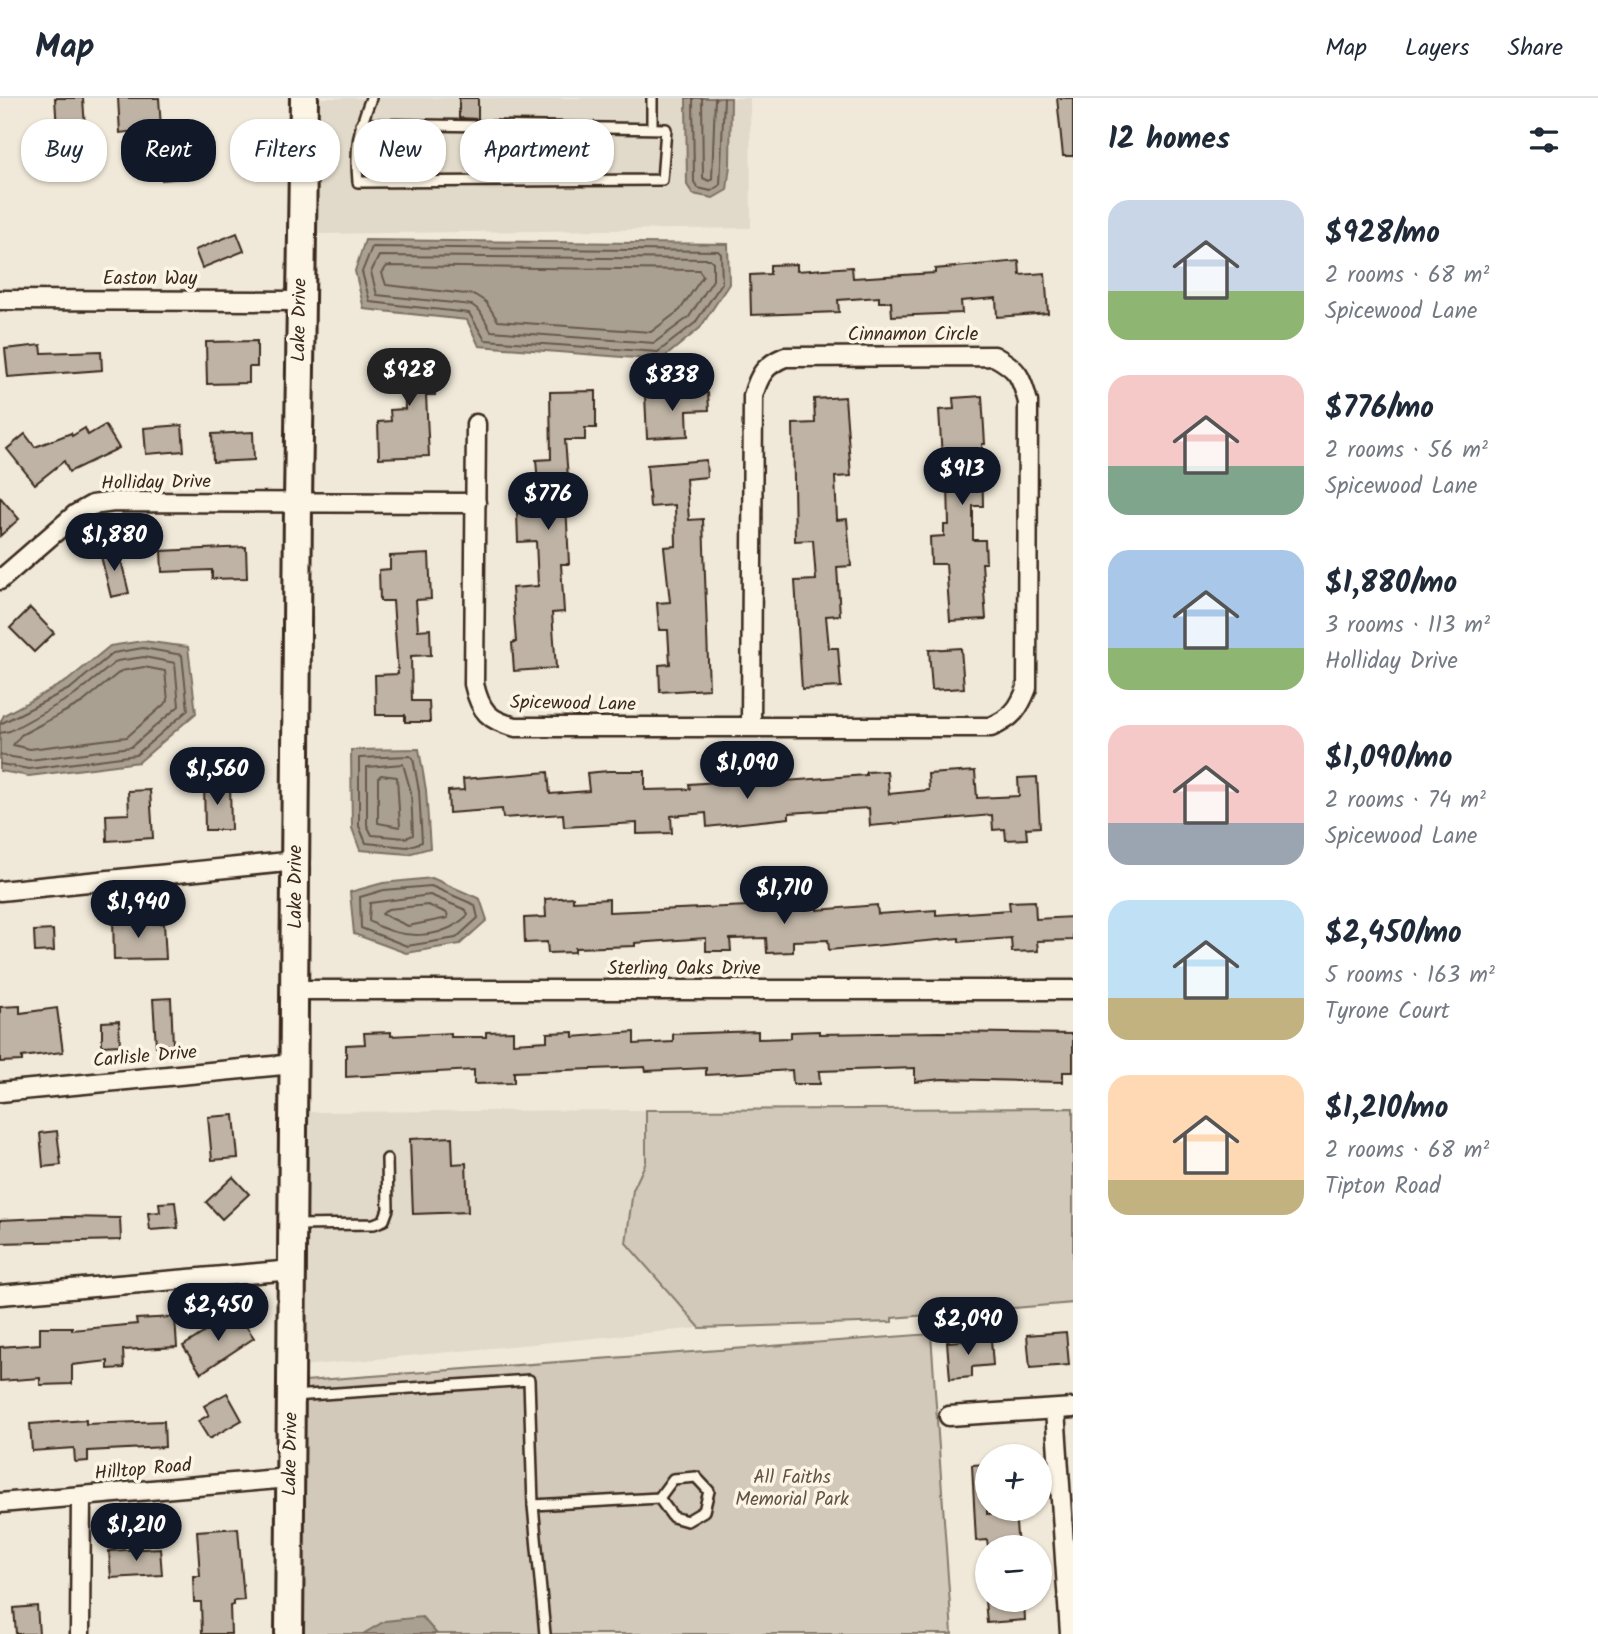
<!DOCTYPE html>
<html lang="en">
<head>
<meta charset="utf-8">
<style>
	:root { --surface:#fff; --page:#f6f6f7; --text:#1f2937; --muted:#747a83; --line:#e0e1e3; --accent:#111827 }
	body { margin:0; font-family:Kalam,sans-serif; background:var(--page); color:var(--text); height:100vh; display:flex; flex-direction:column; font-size:26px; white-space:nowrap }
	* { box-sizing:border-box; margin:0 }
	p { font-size:23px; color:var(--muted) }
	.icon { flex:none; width:38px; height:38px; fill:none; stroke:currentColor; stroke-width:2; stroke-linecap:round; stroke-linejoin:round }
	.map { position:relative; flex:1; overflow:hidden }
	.sheet { display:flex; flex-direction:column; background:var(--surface); width:525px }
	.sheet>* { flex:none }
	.guide { position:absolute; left:21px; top:21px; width:665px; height:63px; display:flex; gap:14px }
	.tools { position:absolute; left:975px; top:1346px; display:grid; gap:14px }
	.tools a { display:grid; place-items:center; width:77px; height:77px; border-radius:50%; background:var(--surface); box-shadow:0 2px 5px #0004; font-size:35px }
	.price { position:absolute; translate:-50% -60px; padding:0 16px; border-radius:24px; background:var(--accent); color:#fff; font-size:23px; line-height:46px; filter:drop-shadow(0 2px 4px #0008) }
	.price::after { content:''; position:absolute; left:50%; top:42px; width:21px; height:16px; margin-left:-10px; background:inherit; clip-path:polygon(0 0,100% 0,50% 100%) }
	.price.on { background:#222; color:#fff }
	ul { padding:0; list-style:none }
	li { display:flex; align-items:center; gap:21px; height:175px; padding:0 35px }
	li span { display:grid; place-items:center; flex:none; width:196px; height:140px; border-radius:21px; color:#555 }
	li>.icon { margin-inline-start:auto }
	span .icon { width:84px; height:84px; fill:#fffc; stroke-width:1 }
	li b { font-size:30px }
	h2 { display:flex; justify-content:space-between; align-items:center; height:84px; padding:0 35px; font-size:30px }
	.tag { padding:0 24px; border-radius:28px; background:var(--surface); box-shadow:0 2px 5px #0004; font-size:24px; line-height:63px }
	.tag.on { background:var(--accent); color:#fff }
	header { display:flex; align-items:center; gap:42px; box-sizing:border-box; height:98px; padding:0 35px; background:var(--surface); border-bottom:2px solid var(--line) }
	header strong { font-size:33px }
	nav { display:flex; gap:38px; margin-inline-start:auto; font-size:24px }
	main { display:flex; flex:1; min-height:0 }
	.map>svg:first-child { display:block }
	.built { fill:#e1d9c9 }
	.green { fill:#d2c9ba; stroke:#867a6c; stroke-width:2 }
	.water { fill:#aaa091; stroke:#7e7163; stroke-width:2 }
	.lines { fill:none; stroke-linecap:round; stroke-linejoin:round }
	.shore { stroke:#67594c; stroke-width:2 }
	.building { fill:#beb3a4; stroke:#3b2a1e; stroke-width:2 }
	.lane-casing { stroke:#3b2a1e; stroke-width:14 }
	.street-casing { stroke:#3b2a1e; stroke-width:23 }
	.secondary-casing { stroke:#3b2a1e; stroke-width:32 }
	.lane { stroke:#fcf5e5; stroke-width:9 }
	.street { stroke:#fcf5e5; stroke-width:18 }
	.secondary { stroke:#fcf5e5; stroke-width:26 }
	.labels { text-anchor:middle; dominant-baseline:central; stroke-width:7; stroke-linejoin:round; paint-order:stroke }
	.street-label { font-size:19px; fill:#3b2a1e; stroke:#fcf5e5 }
	.park-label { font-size:19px; fill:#615245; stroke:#fcf5e5 }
</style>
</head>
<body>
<header>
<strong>Map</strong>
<nav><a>Map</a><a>Layers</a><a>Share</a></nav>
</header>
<main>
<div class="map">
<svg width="1073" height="1536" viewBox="0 0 1073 1536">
	<rect width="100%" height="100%" fill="#f0e9d9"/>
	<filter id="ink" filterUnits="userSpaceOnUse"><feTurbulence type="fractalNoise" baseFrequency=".0143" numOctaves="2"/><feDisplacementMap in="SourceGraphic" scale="14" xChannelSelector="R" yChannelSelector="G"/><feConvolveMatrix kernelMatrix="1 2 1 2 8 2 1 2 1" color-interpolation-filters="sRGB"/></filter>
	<g filter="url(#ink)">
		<!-- built -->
		<g class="built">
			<polygon points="315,0 686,0 687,87 730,67 731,0 750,0 751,130 312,136"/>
			<polygon points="646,1012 646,1064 633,1092 626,1145 700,1230 302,1268 304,1014"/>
		</g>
		<!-- green -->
		<g class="green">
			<polygon points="1073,1010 1073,1205 892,1220 892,1224 700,1230 626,1145 633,1092 646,1064 646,1012"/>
			<polygon points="931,1236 952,1536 289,1536 292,1284"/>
		</g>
		<!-- water -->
		<g class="water">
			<polygon points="686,0 731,0 730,67 727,92 713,100 693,96 687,87"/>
			<polygon points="365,142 728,146 729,186 700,230 661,262 479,248 467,222 364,211 355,173"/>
			<polygon points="143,543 188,549 196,615 139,664 29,678 0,673 0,625 4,617 67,583 110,548"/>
			<polygon points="419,651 426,692 430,750 408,756 360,752 352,730 351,652"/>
			<polygon points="432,780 480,801 487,822 460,846 406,855 354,836 350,794 383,785"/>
			<polygon points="422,1519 437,1536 363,1536 385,1523"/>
		</g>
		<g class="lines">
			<!-- shore -->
			<g class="shore">
				<polyline points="693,0 694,84 698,90 711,93 720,87 724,0"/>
				<polyline points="702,0 703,80 709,83 712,81 715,0"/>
				<polygon points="372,149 718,153 721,156 722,185 695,225 658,254 485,242 469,215 370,204 362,174"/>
				<polygon points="379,158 710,161 713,164 713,182 689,219 654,245 491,233 480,213 472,207 377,197 371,174"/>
				<polygon points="387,168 699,172 703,178 680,212 651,234 498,223 486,204 475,197 386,187 382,175"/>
				<polygon points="144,569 165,573 168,603 127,639 30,651 13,647 21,637 83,604 121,573"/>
				<polyline points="0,626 71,590 113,555 143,550 182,557 188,612 136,657 29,671 0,666"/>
				<polyline points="0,635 10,633 75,597 117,563 144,559 175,565 179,608 131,649 30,662 0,657"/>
				<polygon points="410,658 413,660 419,693 422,744 407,749 366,745 359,728 359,660"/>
				<polygon points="403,666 411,694 413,737 406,740 372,737 367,727 367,669"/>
				<polygon points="381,677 397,679 400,729 378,725 378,680"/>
				<polygon points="431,788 475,807 478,820 456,840 407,848 361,830 360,799 384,792"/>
				<path d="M 430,797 L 466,812 L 468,817 C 441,843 400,842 369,823 L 370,805 Z"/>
				<polygon points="428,807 447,815 448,820 408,828 382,816 388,811"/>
			</g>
		</g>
		<!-- building -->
		<g class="building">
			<polygon points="55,0 83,0 85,30 57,32"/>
			<polygon points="118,0 159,0 161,30 120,35"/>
			<polygon points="459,0 478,0 478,21 459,20"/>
			<polygon points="1057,0 1073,0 1073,58 1063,58"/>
			<polygon points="85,60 86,81 54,82 53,61"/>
			<polygon points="182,64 184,80 162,82 161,65"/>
			<polygon points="237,135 244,153 202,170 195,152"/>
			<polygon points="1019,163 1020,177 1045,175 1048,215 997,219 996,200 961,203 962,215 892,218 891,204 879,204 879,199 838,202 839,214 751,217 750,177 770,176 770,167 797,166 797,173 852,169 853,180 935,175 935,171"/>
			<polygon points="257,243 257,269 249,269 249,285 207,286 206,244"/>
			<polygon points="41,247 42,255 101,253 102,272 8,279 5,251"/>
			<polygon points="434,254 435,297 426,297 429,358 379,360 378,324 391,323 390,312 405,311 404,274 391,274 390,255"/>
			<polygon points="596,293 596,330 585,330 585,342 565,342 570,404 566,404 569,466 561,466 564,514 552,515 556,570 514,573 512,545 516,544 512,490 538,488 536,443 518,444 516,386 538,385 536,362 551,361 550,294"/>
			<polygon points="708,295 709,312 687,313 688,338 647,340 645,297"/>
			<polygon points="982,298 985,346 982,346 983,408 973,408 973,442 985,442 986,465 982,465 986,521 950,523 946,466 931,466 930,439 944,438 944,427 949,427 948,386 935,386 935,361 942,360 939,312 954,311 953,300"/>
			<polygon points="845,299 851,378 835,379 837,422 847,421 851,468 837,469 840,517 826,518 829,550 838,550 841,589 802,591 795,483 816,482 813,442 795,443 793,326 815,325 814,301"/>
			<polygon points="105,327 119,350 69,374 64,363 35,386 7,351 25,336 35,349 71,335 72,338 85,330 88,337"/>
			<polygon points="182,327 184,353 146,356 144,330"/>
			<polygon points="253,334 254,362 213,364 212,336"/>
			<polygon points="706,362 707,379 686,381 689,422 703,421 709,591 660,594 659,567 670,566 668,532 659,532 657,505 670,504 664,449 676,448 675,407 650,409 647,367"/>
			<polygon points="0,399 19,421 0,438"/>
			<polygon points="246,449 247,480 212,481 212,472 162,474 161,453"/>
			<polygon points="118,450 129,495 111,499 100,454"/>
			<polygon points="429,456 431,501 416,502 418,532 430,531 431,557 411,558 412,603 429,603 430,624 405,624 405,617 376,617 375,577 398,576 393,503 380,503 379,472 390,471 390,458"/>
			<polygon points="30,510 54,535 34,554 10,530"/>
			<polygon points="961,550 964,590 932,592 929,552"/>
			<polygon points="608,673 645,673 645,692 690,691 689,686 733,683 786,680 786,683 866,677 866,674 887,673 889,696 929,692 928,676 975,673 977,700 1019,698 1018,680 1037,679 1040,729 1026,730 1027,741 1006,742 1005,731 993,732 992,717 870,728 869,710 789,715 789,720 707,729 706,715 671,718 672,735 637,736 637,725 564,729 563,716 503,720 502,711 449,715 448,693 464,692 463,681 548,674 550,696 589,693 587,675"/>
			<polygon points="204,685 230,685 231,732 205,732"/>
			<polygon points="150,692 153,740 107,743 106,717 129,716 128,693"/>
			<polygon points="573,799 573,803 609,801 609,814 817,805 817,812 877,807 878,816 936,812 936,817 1010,812 1009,804 1035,803 1036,821 1073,819 1073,842 1037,843 1038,853 1012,854 1011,840 959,844 959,840 829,852 828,842 793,843 793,854 767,855 766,840 730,841 731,853 706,853 706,840 635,845 635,848 575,850 575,854 548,855 547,844 525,845 524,820 546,819 545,801"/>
			<polygon points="135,818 136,827 164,825 166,861 114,862 113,819"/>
			<polygon points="53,832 54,853 35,854 34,833"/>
			<polygon points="171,900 173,947 156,948 153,901"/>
			<polygon points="20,908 20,915 57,910 63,954 22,959 22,963 0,964 0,909"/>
			<polygon points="119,923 120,947 102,948 102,924"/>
			<polygon points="513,933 513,945 547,943 547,935 573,934 573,939 634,934 634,946 673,944 673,936 758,933 758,941 791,940 791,934 819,933 819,936 940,934 1073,936 1073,974 1063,974 1063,984 942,981 915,984 915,970 819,973 820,986 793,986 792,972 706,977 706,970 646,973 645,969 514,974 514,985 474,986 474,972 346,979 346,947 365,946 364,935 391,934 391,938 451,935 451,939 486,939 486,934"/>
			<polygon points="234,1017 238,1060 212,1062 208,1019"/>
			<polygon points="57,1033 61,1067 43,1069 40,1035"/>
			<polygon points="452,1039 453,1066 466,1065 468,1114 413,1116 410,1041"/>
			<polygon points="233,1079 249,1096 222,1121 206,1104"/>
			<polygon points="175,1104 178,1130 150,1132 148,1115 160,1114 159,1105"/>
			<polygon points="66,1119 120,1120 121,1142 0,1145 0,1122"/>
			<polygon points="175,1219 177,1249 123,1252 124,1270 108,1271 108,1263 72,1267 72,1286 40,1287 40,1280 0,1283 0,1249 40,1246 40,1229 72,1229 72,1232 137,1226 136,1221"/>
			<polygon points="240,1219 254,1240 201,1275 183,1248 225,1221 229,1227"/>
			<polygon points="1066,1234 1069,1267 1030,1270 1027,1237"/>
			<polygon points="991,1241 993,1267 972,1269 972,1279 950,1281 947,1244"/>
			<polygon points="227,1295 242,1322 209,1341 198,1323 209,1317 204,1308"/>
			<polygon points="86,1322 86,1326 164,1323 165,1349 88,1353 88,1363 75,1364 74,1350 32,1353 30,1326"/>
			<polygon points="987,1366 987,1416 1015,1414 1018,1449 988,1449 987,1442 976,1443 972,1367"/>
			<polygon points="238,1430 244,1502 233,1503 233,1507 230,1508 231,1536 202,1536 201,1504 194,1504 193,1478 200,1478 197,1433"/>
			<polygon points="160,1450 162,1477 111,1480 109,1453"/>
			<polygon points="985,1502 1024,1502 1025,1522 987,1525"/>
			<polygon points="37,1508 39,1536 16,1536 14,1510"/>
		</g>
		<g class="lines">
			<defs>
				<g id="lane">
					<path d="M 361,26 L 666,31 L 662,82 L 358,84 C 355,49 358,33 371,0"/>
					<polyline points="652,30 652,0"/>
					<polyline points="295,1127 374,1126 384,1122 388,1111 387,1061"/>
					<polyline points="293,1298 529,1282 533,1407 659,1400 673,1381 696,1379 709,1393 704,1413 687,1423 673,1419 659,1400"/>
					<polyline points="533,1407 545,1536"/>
				</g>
				<g id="street">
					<polyline points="0,202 300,203"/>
					<path d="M 476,326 L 474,586 C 480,613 489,623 516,629 L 991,629 C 1012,620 1019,611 1027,590 L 1028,304 C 1021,278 1018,271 994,258 L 785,259 C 765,267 759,277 753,298 L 751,628"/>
					<polyline points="0,482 76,416 92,407 114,404 476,405"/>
					<polyline points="0,793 296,763"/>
					<polyline points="295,892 1073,892"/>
					<polyline points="0,994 294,966"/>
					<polyline points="0,1197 293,1172"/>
					<polyline points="1055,1312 1070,1536"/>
					<polyline points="949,1318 1073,1310"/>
					<polyline points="0,1405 290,1380"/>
					<polyline points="80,1536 81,1399"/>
				</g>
				<polyline id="secondary" points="289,1536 298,404 304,0"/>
			</defs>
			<!-- lane casing -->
			<use href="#lane" class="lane-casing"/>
			<!-- street casing -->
			<use href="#street" class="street-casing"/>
			<!-- secondary casing -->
			<use href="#secondary" class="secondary-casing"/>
			<!-- lane -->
			<use href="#lane" class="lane"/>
			<!-- street -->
			<use href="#street" class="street"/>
			<!-- secondary -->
			<use href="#secondary" class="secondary"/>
		</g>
	</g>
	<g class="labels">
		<!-- street labels -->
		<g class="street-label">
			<text x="150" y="181">Easton Way</text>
			<text transform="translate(300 222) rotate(-89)">Lake Drive</text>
			<text x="913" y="237">Cinnamon Circle</text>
			<text transform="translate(156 385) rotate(-1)">Holliday Drive</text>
			<text transform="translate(573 606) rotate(1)">Spicewood Lane</text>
			<text transform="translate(296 789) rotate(-90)">Lake Drive</text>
			<text x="684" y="871">Sterling Oaks Drive</text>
			<text transform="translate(145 959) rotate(-5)">Carlisle Drive</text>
			<text transform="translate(291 1356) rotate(-89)">Lake Drive</text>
			<text transform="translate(143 1372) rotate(-5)">Hilltop Road</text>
		</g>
		<!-- park labels -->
		<g class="park-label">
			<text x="792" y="1380">All Faiths<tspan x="792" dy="22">Memorial Park</tspan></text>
		</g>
	</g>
</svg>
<div class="tools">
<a>+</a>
<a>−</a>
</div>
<b class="price on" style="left:409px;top:310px">$928</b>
<b class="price" style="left:672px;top:315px">$838</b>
<b class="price" style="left:962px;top:409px">$913</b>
<b class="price" style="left:548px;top:434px">$776</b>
<b class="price" style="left:114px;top:475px">$1,880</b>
<b class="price" style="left:747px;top:703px">$1,090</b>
<b class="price" style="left:217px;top:709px">$1,560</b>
<b class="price" style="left:784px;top:828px">$1,710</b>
<b class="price" style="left:138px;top:842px">$1,940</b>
<b class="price" style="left:218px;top:1245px">$2,450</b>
<b class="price" style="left:968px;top:1259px">$2,090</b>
<b class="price" style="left:136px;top:1465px">$1,210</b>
<div class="guide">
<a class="tag">Buy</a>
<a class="tag on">Rent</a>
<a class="tag">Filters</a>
<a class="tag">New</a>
<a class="tag">Apartment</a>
</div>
</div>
<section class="sheet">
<h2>12 homes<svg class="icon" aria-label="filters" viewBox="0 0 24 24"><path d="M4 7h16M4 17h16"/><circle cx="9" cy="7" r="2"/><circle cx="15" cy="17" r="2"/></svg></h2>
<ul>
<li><span style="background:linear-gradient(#c9d6e8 65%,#8fb573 0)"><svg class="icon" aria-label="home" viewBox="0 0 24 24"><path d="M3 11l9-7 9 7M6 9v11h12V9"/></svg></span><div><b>$928/mo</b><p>2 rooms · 68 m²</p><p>Spicewood Lane</p></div></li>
<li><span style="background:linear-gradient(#f6c9c9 65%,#7fa58c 0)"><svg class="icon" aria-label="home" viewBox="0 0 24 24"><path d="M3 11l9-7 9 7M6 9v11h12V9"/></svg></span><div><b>$776/mo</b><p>2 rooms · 56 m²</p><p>Spicewood Lane</p></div></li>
<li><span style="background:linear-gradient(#a9c7e8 70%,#8fb573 0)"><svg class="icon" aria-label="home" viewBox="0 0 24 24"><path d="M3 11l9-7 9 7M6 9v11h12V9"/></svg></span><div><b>$1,880/mo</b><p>3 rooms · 113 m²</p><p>Holliday Drive</p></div></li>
<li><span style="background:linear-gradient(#f6c9c9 70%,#9aa5b1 0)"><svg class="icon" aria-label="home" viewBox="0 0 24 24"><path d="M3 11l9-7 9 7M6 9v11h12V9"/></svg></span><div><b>$1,090/mo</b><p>2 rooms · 74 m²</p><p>Spicewood Lane</p></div></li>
<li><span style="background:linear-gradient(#bfe0f5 70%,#c2b280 0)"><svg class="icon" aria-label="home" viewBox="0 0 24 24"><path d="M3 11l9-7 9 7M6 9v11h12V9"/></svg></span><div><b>$2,450/mo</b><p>5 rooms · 163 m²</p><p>Tyrone Court</p></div></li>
<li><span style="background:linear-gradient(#ffd9b3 75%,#c2b280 0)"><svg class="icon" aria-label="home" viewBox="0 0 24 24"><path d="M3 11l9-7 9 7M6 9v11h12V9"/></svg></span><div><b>$1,210/mo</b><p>2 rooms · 68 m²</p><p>Tipton Road</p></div></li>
</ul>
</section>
</main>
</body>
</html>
